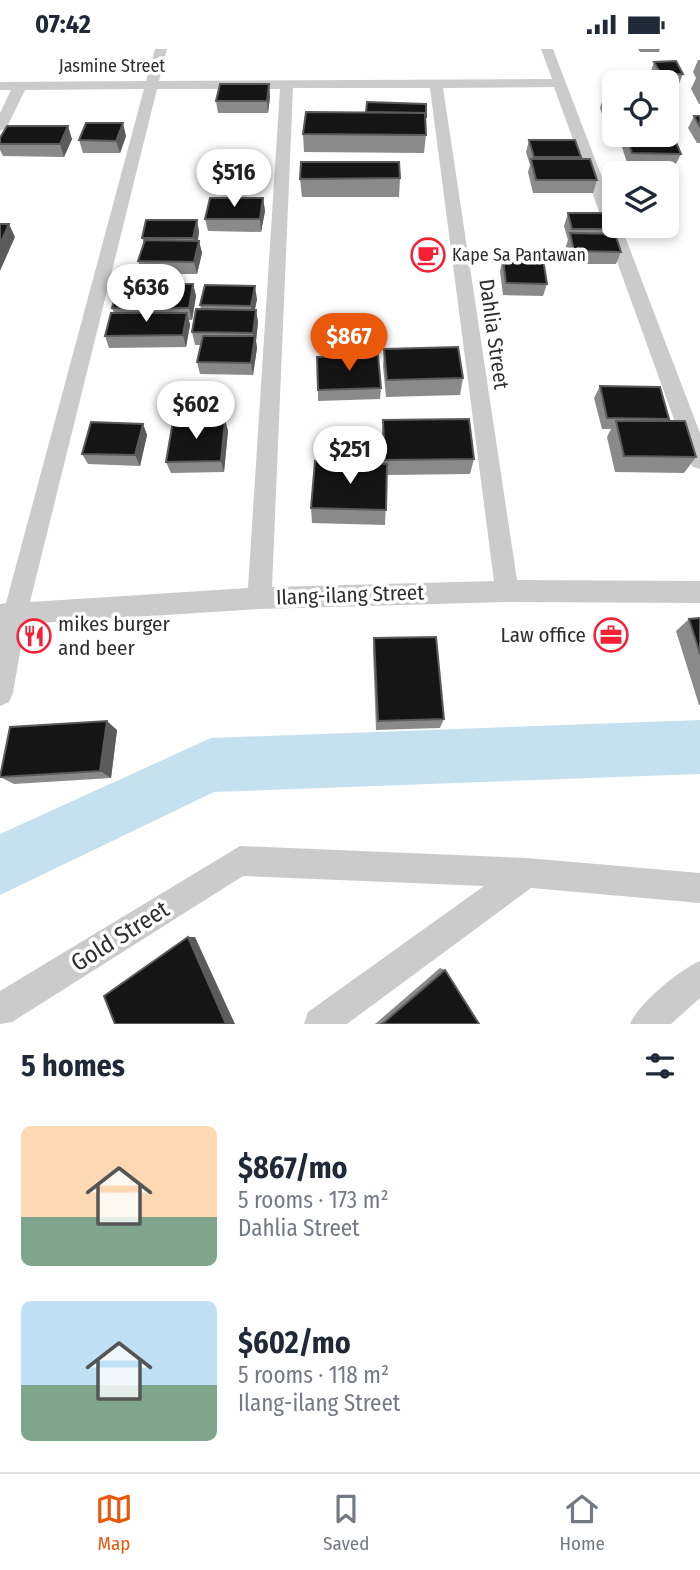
<!DOCTYPE html>
<html lang="en">
<head>
<meta charset="utf-8">
<style>
	:root { --surface:#fff; --page:#f2f2f3; --text:#1f2937; --muted:#747a83; --line:#e0e1e3; --accent:#ea580c }
	body { margin:0; font-family:"Fira Sans Condensed",sans-serif; background:var(--page); color:var(--text); height:100vh; display:flex; flex-direction:column; font-size:26px; white-space:nowrap }
	* { box-sizing:border-box; margin:0 }
	p { font-size:23px; color:var(--muted) }
	.icon { flex:none; width:38px; height:38px; fill:none; stroke:currentColor; stroke-width:2; stroke-linecap:round; stroke-linejoin:round }
	.map { position:relative; height:975px; overflow:hidden }
	.drawer { display:flex; flex-direction:column; background:var(--surface); flex:1 }
	.drawer>* { flex:none }
	.tools { position:absolute; left:602px; top:21px; display:grid; gap:14px }
	.tools a { display:grid; place-items:center; width:77px; height:77px; border-radius:10px; background:var(--surface); box-shadow:0 4px 10px #0003; font-size:35px }
	.price { position:absolute; translate:-50% -60px; padding:0 16px; border-radius:24px; background:#fff; color:#222; font-size:23px; line-height:46px; filter:drop-shadow(0 2px 4px #0008) }
	.price::after { content:''; position:absolute; left:50%; top:42px; width:21px; height:16px; margin-left:-10px; background:inherit; clip-path:polygon(0 0,100% 0,50% 100%) }
	.price.on { background:var(--accent); color:#fff }
	ul { padding:0; list-style:none }
	li { display:flex; align-items:center; gap:21px; height:175px; padding:0 21px }
	li span { display:grid; place-items:center; flex:none; width:196px; height:140px; border-radius:10px; color:#555 }
	li>.icon { margin-inline-start:auto }
	span .icon { width:84px; height:84px; fill:#fffc; stroke-width:1 }
	li b { font-size:30px }
	h2 { display:flex; justify-content:space-between; align-items:center; height:84px; padding:0 21px; font-size:30px }
	.status { display:flex; justify-content:space-between; align-items:center; height:49px; padding:0 35px; background:var(--surface); direction:ltr }
	.status svg { height:19px; fill:currentColor }
	.tab-bar { display:flex; justify-content:space-around; align-items:center; height:98px; border-top:2px solid var(--line); background:var(--surface); font-size:19px; color:var(--muted) }
	.tab-bar a { display:grid; justify-items:center; gap:4px }
	.tab-bar .on { color:var(--accent) }
	.map>svg:first-child { display:block }
	.lines { fill:none; stroke-linecap:round; stroke-linejoin:round }
	.river { fill:#c5e0ef; fill-rule:evenodd }
	.minor { fill:#cbcbcb; fill-rule:evenodd }
	.wall { fill:#8a8a8a }
	.shaded-wall { fill:#5b5b5b }
	.building { fill:#151515; stroke:#5b5b5b; stroke-width:2 }
	.labels { text-anchor:middle; dominant-baseline:central; stroke-width:7; stroke-linejoin:round; paint-order:stroke }
	.far-street-label { font-size:18px; fill:#2e2e2e; stroke:#fff }
	.far-poi-label { font-size:18px; fill:#2e2e2e; stroke:#fff; text-anchor:start }
	.street-label { font-size:21px; fill:#2e2e2e; stroke:#fff }
	.poi-label { font-size:21px; fill:#2e2e2e; stroke:#fff; text-anchor:start }
	.near-street-label { font-size:24px; fill:#2e2e2e; stroke:#fff }
</style>
</head>
<body>
<div class="status"><b>07:42</b><svg viewBox="0 0 49 12"><path d="M0 12V9h3v3zM5 12V6h3v6zM10 12V3h3v9zM15 12V0h3v12zM26 1h20v11H26zM47 4h2v5h-2z"/></svg></div>
<div class="map">
<svg width="700" height="975" viewBox="0 0 700 975">
	<rect width="100%" height="100%" fill="#fff"/>
	<g class="lines">
		<!-- river -->
		<polygon class="river" points="700,671 700,725 214,743 0,846 0,785 211,689"/>
		<!-- minor -->
		<g class="minor">
			<path d="M 155,0 L 167,0 L 159,32 L 552,30 L 541,0 L 553,0 L 614,160 L 614,177 L 621,177 L 700,384 L 700,420 L 693,418 L 689,412 L 554,38 L 443,39 L 517,531 L 700,532 L 700,554 L 507,553 L 259,560 L 25,575 L 13,644 L 9,653 L 0,657 L 0,555 L 6,554 L 144,40 L 25,41 L 7,78 L 0,82 L 0,64 L 11,41 L 0,41 L 0,33 L 146,32 ZM 293,39 L 430,39 L 494,532 L 272,538 ZM 157,40 L 280,40 L 248,539 L 30,553 Z"/>
			<polygon points="240,797 527,809 700,824 700,854 531,839 347,975 304,975 308,963 484,837 243,827 12,973 0,975 0,942"/>
			<path d="M 700,912 L 700,949 L 671,975 L 630,975 C 638,955 679,921 700,912 Z"/>
		</g>
	</g>
	<!-- wall -->
	<g class="wall">
		<polygon points="638,0 660,0 659,3 640,3"/>
		<polygon points="698,11 700,11 700,55 699,55 691,40 696,29 693,23"/>
		<polygon points="654,13 683,25 678,37 667,37 667,33 654,33 650,25"/>
		<polygon points="269,35 270,48 268,64 218,64 216,52"/>
		<polygon points="604,46 614,46 614,76 606,76 600,59"/>
		<polygon points="694,67 700,67 700,94 697,94 688,79"/>
		<polygon points="426,68 426,86 424,104 304,103 303,85"/>
		<polygon points="626,86 681,105 675,117 628,117 622,98"/>
		<polygon points="126,87 120,104 83,104 79,91"/>
		<polygon points="0,89 72,90 64,108 3,107 0,101"/>
		<polygon points="529,91 581,108 580,110 597,131 593,144 533,144 528,123 530,116 526,103"/>
		<polygon points="400,129 399,148 302,148 300,130"/>
		<polygon points="263,149 265,162 261,183 208,182 205,170"/>
		<polygon points="568,164 614,180 613,185 621,203 616,215 570,215 566,197 568,191 564,177"/>
		<polygon points="197,171 199,183 198,192 199,192 202,204 197,225 142,225 138,212 144,195 142,189"/>
		<polygon points="503,209 547,235 543,247 503,246 500,222"/>
		<polygon points="193,235 196,247 192,271 189,271 190,276 186,298 109,299 105,287 114,264 112,259"/>
		<polygon points="257,250 255,260 258,273 256,292 257,299 253,326 200,325 197,313 201,296 195,296 192,283 201,260 200,256"/>
		<polygon points="384,300 463,329 460,346 386,348 383,317"/>
		<polygon points="600,337 669,370 668,372 696,408 684,424 615,423 607,388 611,380 602,380 594,349"/>
		<polygon points="381,339 380,350 318,352 318,341"/>
		<polygon points="225,371 228,382 224,423 171,424 166,413"/>
		<polygon points="383,371 474,410 470,425 387,426 385,476 312,474 311,459 383,414 382,387"/>
		<polygon points="143,375 147,386 140,417 88,415 82,405"/>
		<polygon points="700,569 700,656 699,656 676,582 689,570"/>
		<polygon points="374,589 444,670 440,679 376,681 373,601"/>
		<polygon points="117,681 111,729 14,735 0,728"/>
		<polygon points="440,919 445,921 479,975 375,975"/>
	</g>
	<!-- shaded-wall -->
	<g class="shaded-wall">
		<polygon points="269,35 270,48 268,64 267,52"/>
		<polygon points="123,74 126,87 120,104 116,92"/>
		<polygon points="68,77 72,90 64,108 60,95"/>
		<polygon points="263,149 265,162 261,183 260,170"/>
		<polygon points="197,171 199,183 196,201 193,189"/>
		<polygon points="9,175 15,188 0,222 0,195"/>
		<polygon points="199,192 202,204 197,225 194,213"/>
		<polygon points="193,235 196,247 192,271 189,259"/>
		<polygon points="255,237 257,250 253,270 251,257"/>
		<polygon points="256,261 258,273 256,292 257,299 253,326 251,314 254,291 253,284"/>
		<polygon points="187,264 190,276 186,298 183,286"/>
		<polygon points="225,371 228,382 224,423 221,412"/>
		<polygon points="143,375 147,386 140,417 135,406"/>
		<polygon points="107,672 117,681 111,729 100,722"/>
		<polygon points="188,888 195,888 235,975 226,975"/>
	</g>
	<!-- building -->
	<g class="building">
		<polygon points="676,12 683,25 661,25 654,13"/>
		<polygon points="220,35 269,35 267,52 216,52"/>
		<polygon points="604,46 614,46 614,63 610,63"/>
		<polygon points="367,53 426,55 426,68 425,68 425,64 366,63"/>
		<polygon points="306,63 425,64 426,86 303,85"/>
		<polygon points="694,67 700,67 700,78"/>
		<polygon points="86,74 123,74 116,92 79,91"/>
		<polygon points="7,77 68,77 60,95 0,95 0,89"/>
		<polygon points="626,86 673,86 681,105 632,104"/>
		<polygon points="529,91 575,91 581,108 534,108"/>
		<polygon points="531,110 590,110 597,131 536,131"/>
		<polygon points="301,113 399,113 400,129 300,130"/>
		<polygon points="210,149 263,149 260,170 205,170"/>
		<polygon points="568,164 609,164 614,180 572,180"/>
		<polygon points="146,171 197,171 193,189 142,189"/>
		<polygon points="0,175 9,175 0,195"/>
		<polygon points="570,184 615,185 621,203 574,202"/>
		<polygon points="145,191 199,192 194,213 138,212"/>
		<polygon points="503,209 543,210 547,235 506,234"/>
		<polygon points="119,235 193,235 189,259 112,259"/>
		<polygon points="205,236 255,237 251,257 200,256"/>
		<polygon points="196,260 256,261 253,284 192,283"/>
		<polygon points="111,264 187,264 183,286 105,287"/>
		<polygon points="203,287 255,287 251,314 197,313"/>
		<polygon points="458,298 463,329 387,331 384,300"/>
		<polygon points="378,306 381,339 318,341 317,308"/>
		<polygon points="600,337 660,338 669,370 607,369"/>
		<polygon points="469,370 474,410 385,411 383,371"/>
		<polygon points="225,371 221,412 166,413 173,372"/>
		<polygon points="616,372 685,372 696,408 624,407"/>
		<polygon points="91,373 143,375 135,406 82,405"/>
		<polygon points="315,412 387,415 386,461 311,459"/>
		<polygon points="700,569 700,605 689,570"/>
		<polygon points="436,588 444,670 378,672 374,589"/>
		<polygon points="107,672 100,722 0,728 10,678"/>
		<polygon points="188,888 226,975 115,975 104,947"/>
		<polygon points="445,921 479,975 382,975"/>
	</g>
	<!-- icons -->
	<defs>
		<symbol id="cafe-ring" viewBox="-11 -11 22 22"><circle r="9.5" fill="#fff" stroke="#f62035" stroke-width="1.5"/><path d="M-5.5-4.5H6V0H3Q3 3.5 0 3.5H-2.5Q-5.5 3.5-5.5 0ZM3-3.2v2h1.7v-2ZM-6 4.5H4V6H-6Z" fill="#f62035"/></symbol>
		<symbol id="office-ring" viewBox="-11 -11 22 22"><circle r="9.5" fill="#fff" stroke="#f62035" stroke-width="1.5"/><path d="M-6-3h4V-5.5h4V-3h4V5H-6ZM-1-4.5V-3h2v-1.5ZM-6 0V1H6V0Z" fill="#f62035"/></symbol>
		<symbol id="restaurant-ring" viewBox="-11 -11 22 22"><circle r="9.5" fill="#fff" stroke="#f62035" stroke-width="1.5"/><path d="M-5-6h1v4h1v-4h1v4h1v-4h1v5L-1.5 .5V6h-2V.5L-5-1ZM5-6V6H3V1.5H1.5Q1.5-4 5-6Z" fill="#f62035"/></symbol>
	</defs>
	<g fill-rule="evenodd">
		<use href="#cafe-ring" x="409" y="187" width="38" height="38"/>
		<use href="#office-ring" x="592" y="567" width="38" height="38"/>
		<use href="#restaurant-ring" x="15" y="568" width="38" height="38"/>
	</g>
	<g class="labels">
		<!-- far-street labels -->
		<g class="far-street-label">
			<text x="112" y="17">Jasmine Street</text>
		</g>
		<!-- far-poi labels -->
		<g class="far-poi-label">
			<text x="452" y="206">Kape Sa Pantawan</text>
		</g>
		<!-- street labels -->
		<g class="street-label">
			<text transform="translate(494 285) rotate(82)">Dahlia Street</text>
			<text transform="translate(350 546) rotate(-2)">Ilang-ilang Street</text>
		</g>
		<!-- poi labels -->
		<g class="poi-label">
			<text x="58" y="575">mikes burger<tspan x="58" dy="24">and beer</tspan></text>
			<text x="586" y="586" text-anchor="end">Law office</text>
		</g>
		<!-- near-street labels -->
		<g class="near-street-label">
			<text transform="translate(120 887) rotate(-32)">Gold Street</text>
		</g>
	</g>
</svg>
<div class="tools">
<a><svg class="icon" aria-label="locate" viewBox="0 0 24 24"><circle cx="12" cy="12" r="6"/><path d="M12 2v4M12 18v4M2 12h4M18 12h4"/></svg></a>
<a><svg class="icon" aria-label="layers" viewBox="0 0 24 24"><path d="M12 4l9 5-9 5-9-5zM3 14l9 5 9-5"/></svg></a>
</div>
<b class="price" style="left:234px;top:160px">$516</b>
<b class="price" style="left:146px;top:275px">$636</b>
<b class="price on" style="left:349px;top:324px">$867</b>
<b class="price" style="left:196px;top:392px">$602</b>
<b class="price" style="left:350px;top:437px">$251</b>
</div>
<section class="drawer">
<h2>5 homes<svg class="icon" aria-label="filters" viewBox="0 0 24 24"><path d="M4 7h16M4 17h16"/><circle cx="9" cy="7" r="2"/><circle cx="15" cy="17" r="2"/></svg></h2>
<ul>
<li><span style="background:linear-gradient(#ffd9b3 65%,#7fa58c 0)"><svg class="icon" aria-label="home" viewBox="0 0 24 24"><path d="M3 11l9-7 9 7M6 9v11h12V9"/></svg></span><div><b>$867/mo</b><p>5 rooms · 173 m²</p><p>Dahlia Street</p></div></li>
<li><span style="background:linear-gradient(#bfe0f5 60%,#7fa58c 0)"><svg class="icon" aria-label="home" viewBox="0 0 24 24"><path d="M3 11l9-7 9 7M6 9v11h12V9"/></svg></span><div><b>$602/mo</b><p>5 rooms · 118 m²</p><p>Ilang-ilang Street</p></div></li>
</ul>
</section>
<nav class="tab-bar">
<a class="on"><svg class="icon" aria-label="map" viewBox="0 0 24 24"><path d="M3 6l6-2 6 2 6-2v14l-6 2-6-2-6 2zM9 4v14M15 6v14"/></svg>Map</a>
<a><svg class="icon" aria-label="saved" viewBox="0 0 24 24"><path d="M7 4h10v16l-5-4-5 4z"/></svg>Saved</a>
<a><svg class="icon" aria-label="home" viewBox="0 0 24 24"><path d="M3 11l9-7 9 7M6 9v11h12V9"/></svg>Home</a>
</nav>
</body>
</html>
